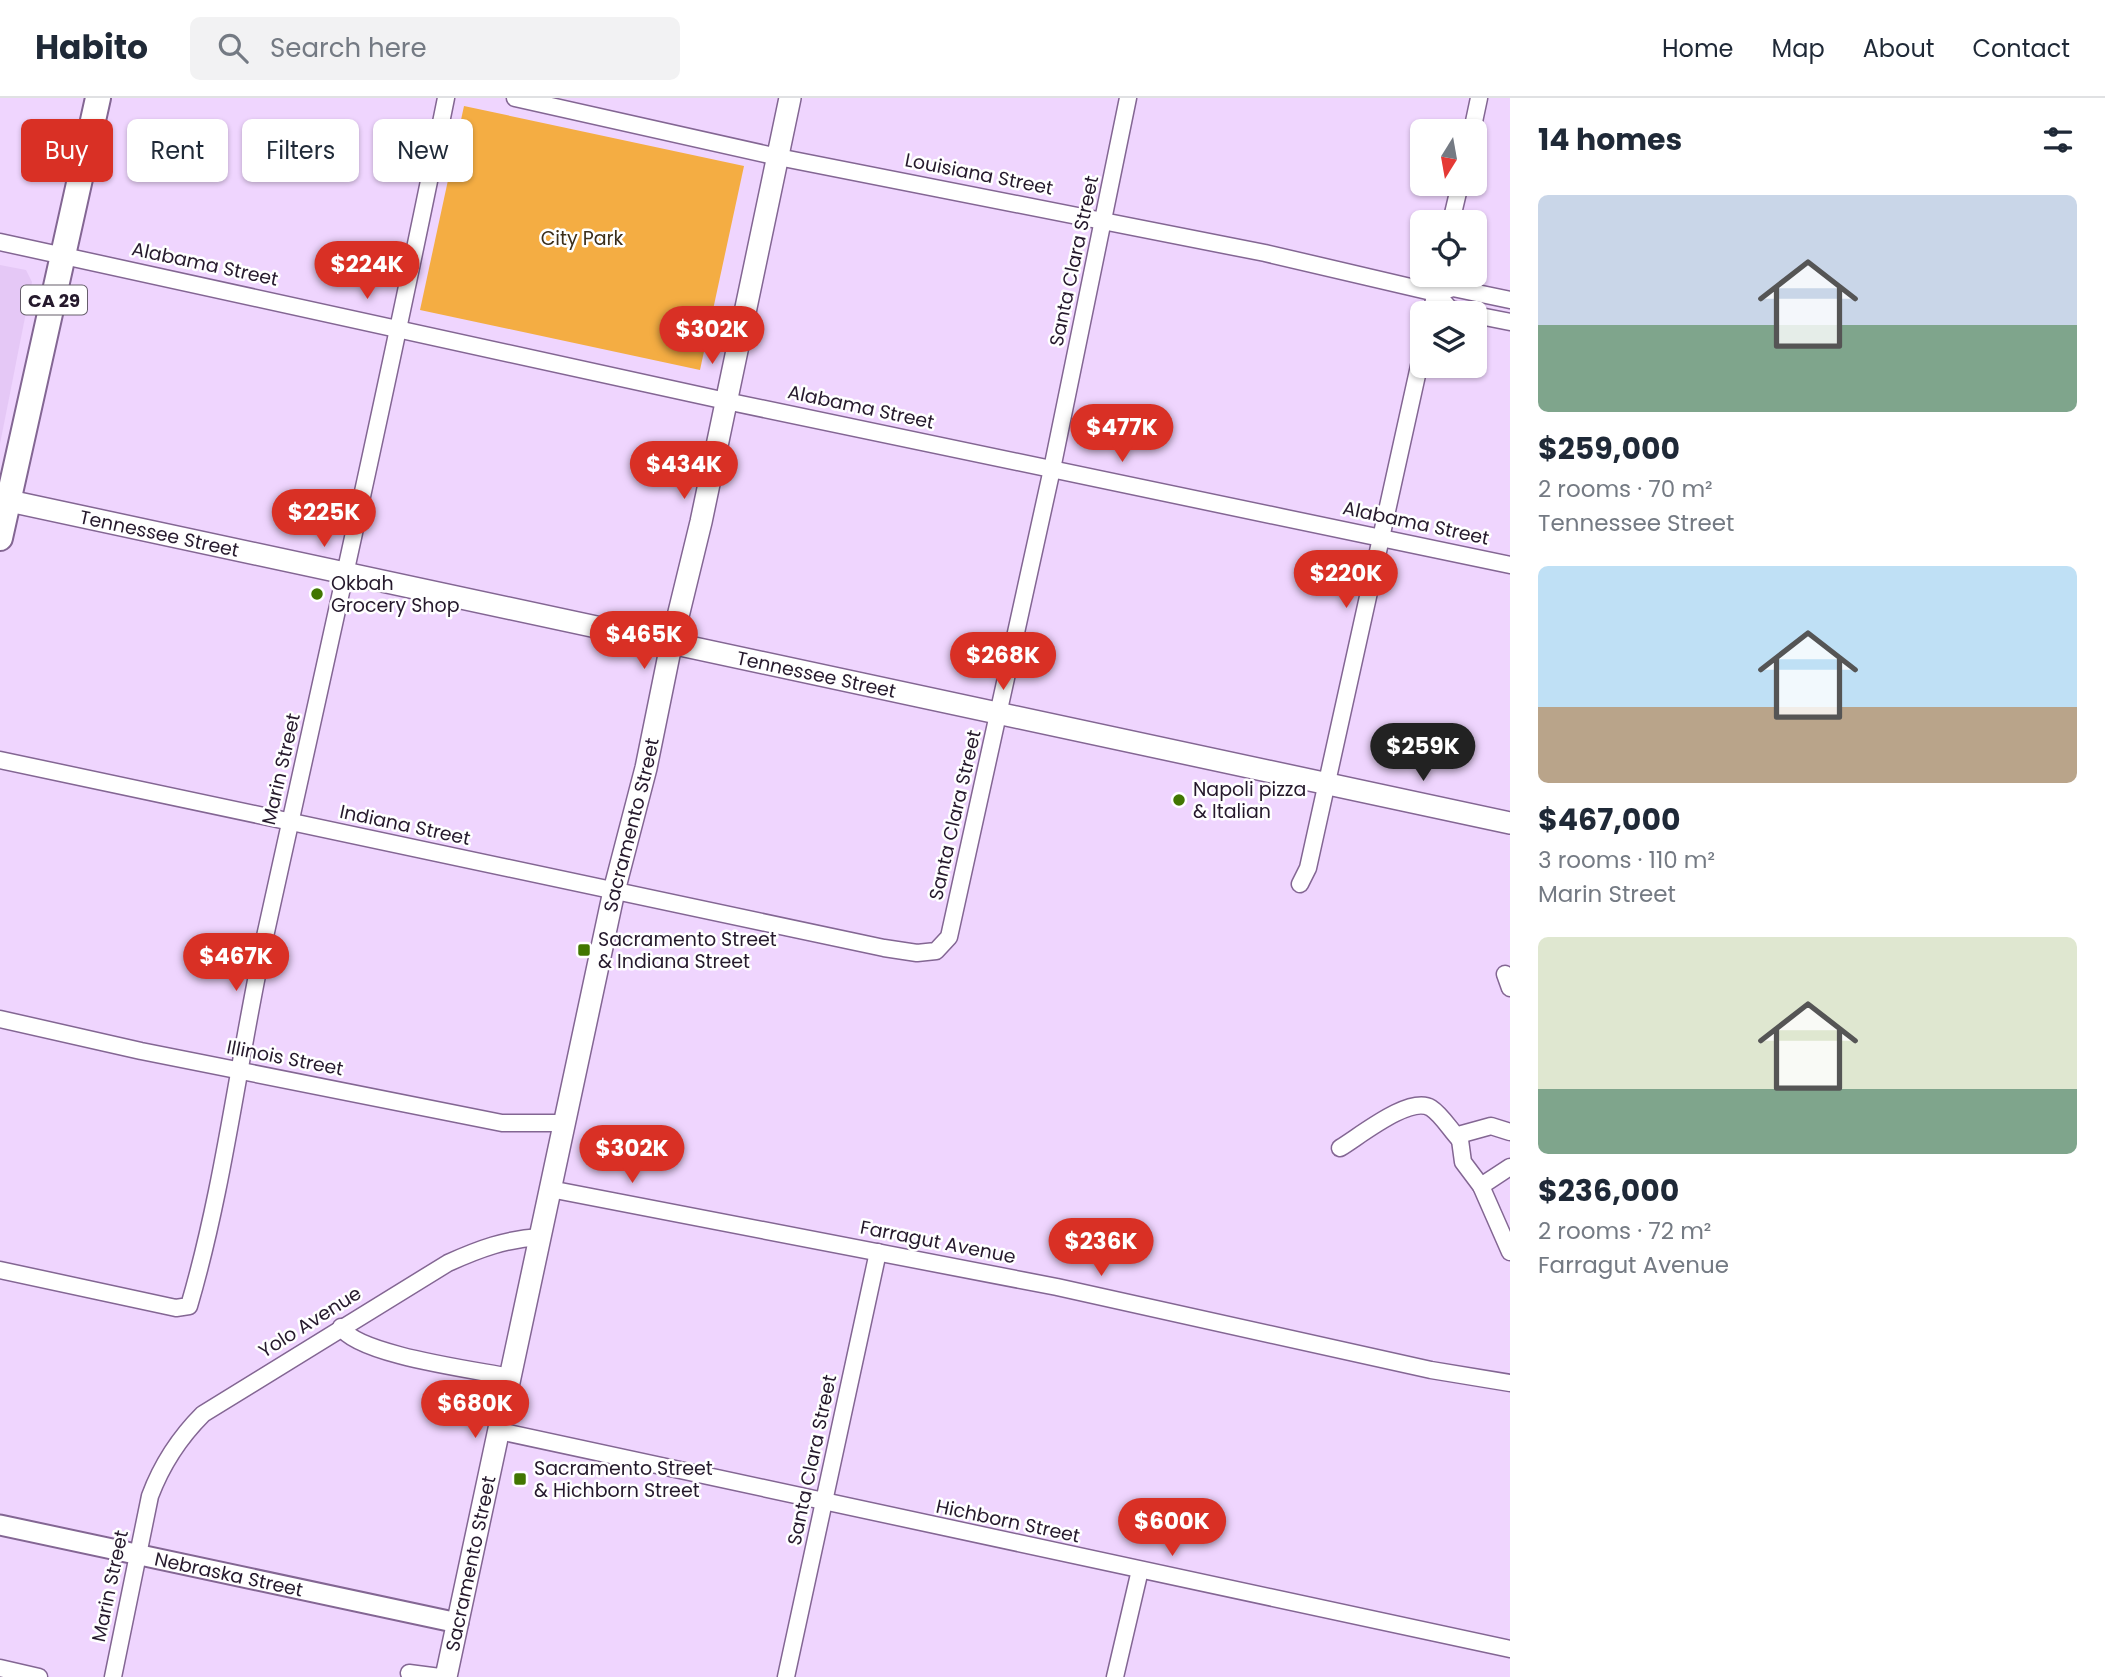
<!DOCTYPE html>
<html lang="en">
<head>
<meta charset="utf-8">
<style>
	:root { --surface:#fff; --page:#f2f2f3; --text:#1f2937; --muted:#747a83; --line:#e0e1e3; --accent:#d93025 }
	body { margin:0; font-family:Poppins,sans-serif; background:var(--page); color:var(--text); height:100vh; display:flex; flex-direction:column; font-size:26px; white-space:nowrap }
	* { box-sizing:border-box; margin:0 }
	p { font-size:23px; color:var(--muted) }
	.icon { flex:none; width:38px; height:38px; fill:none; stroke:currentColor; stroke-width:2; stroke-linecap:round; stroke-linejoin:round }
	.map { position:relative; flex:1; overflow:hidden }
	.details { display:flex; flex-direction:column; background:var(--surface); width:595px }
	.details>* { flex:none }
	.hud { position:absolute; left:21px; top:21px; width:665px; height:63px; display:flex; gap:14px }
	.needle { width:46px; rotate:191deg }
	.fabs { position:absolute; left:1410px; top:21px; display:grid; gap:14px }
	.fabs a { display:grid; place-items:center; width:77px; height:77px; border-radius:10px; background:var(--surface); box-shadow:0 2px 5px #0004; font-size:35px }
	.price { position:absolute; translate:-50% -60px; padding:0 16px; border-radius:24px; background:var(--accent); color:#fff; font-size:23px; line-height:46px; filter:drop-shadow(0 2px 4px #0008) }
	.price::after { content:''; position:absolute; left:50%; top:42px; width:21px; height:16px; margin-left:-10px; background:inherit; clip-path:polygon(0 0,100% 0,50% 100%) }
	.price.current { background:#222; color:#fff }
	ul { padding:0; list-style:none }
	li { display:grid; align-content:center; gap:14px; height:371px; padding:0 28px }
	li span { display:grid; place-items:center; height:217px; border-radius:10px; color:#555 }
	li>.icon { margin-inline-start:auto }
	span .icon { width:126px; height:126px; fill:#fffc; stroke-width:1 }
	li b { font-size:30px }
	h2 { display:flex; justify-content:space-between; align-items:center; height:84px; padding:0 28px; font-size:30px }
	.pill { padding:0 24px; border-radius:10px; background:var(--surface); box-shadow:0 2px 5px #0004; font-size:24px; line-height:63px }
	.pill.current { background:var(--accent); color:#fff }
	header { display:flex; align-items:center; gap:42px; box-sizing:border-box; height:98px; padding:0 35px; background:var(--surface); border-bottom:2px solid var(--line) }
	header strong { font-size:33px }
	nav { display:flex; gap:38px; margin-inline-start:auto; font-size:24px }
	.search { width:490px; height:63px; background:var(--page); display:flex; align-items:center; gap:18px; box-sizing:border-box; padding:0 24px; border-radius:10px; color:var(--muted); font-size:26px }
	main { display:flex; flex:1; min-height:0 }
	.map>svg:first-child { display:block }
	.built { fill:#e5c8f6 }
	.green { fill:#f4ad43 }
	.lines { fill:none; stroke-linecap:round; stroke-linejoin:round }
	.minor-casing { stroke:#836693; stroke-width:19 }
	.tertiary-casing { stroke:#836693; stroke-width:23 }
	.secondary-casing { stroke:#836693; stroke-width:24 }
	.primary-casing { stroke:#836693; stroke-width:28 }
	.minor { stroke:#fff; stroke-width:16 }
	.tertiary { stroke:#fff; stroke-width:19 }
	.secondary { stroke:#fff; stroke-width:21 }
	.primary { stroke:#fff; stroke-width:24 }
	.poi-dot { fill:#417601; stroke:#fff; stroke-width:2.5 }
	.labels { text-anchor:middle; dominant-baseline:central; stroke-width:5; stroke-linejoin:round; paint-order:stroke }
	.shield { fill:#fff; stroke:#665e6b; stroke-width:2 }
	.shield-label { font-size:18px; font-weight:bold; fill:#25192c }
	.street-label { font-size:19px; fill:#25192c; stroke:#fff }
	.park-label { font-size:19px; fill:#3c2e1a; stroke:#fff }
	.poi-label { font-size:19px; fill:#25192c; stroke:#fff; text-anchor:start }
</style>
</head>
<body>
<header>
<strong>Habito</strong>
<div class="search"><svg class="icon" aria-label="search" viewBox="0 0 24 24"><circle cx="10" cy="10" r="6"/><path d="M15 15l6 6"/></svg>Search here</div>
<nav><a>Home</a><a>Map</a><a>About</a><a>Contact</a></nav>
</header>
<main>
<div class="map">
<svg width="1510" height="1579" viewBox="0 0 1510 1579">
	<rect width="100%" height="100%" fill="#efd5fe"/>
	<!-- built -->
	<polygon class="built" points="0,167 26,172 32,184 0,346"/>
	<!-- green -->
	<polygon class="green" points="464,8 744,68 700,272 420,212"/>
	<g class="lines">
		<defs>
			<g id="minor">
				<polyline points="515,0 778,59 1265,155 1436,195 1453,190 1510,202"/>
				<polyline points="1472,33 1479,0"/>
				<polyline points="1451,124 1460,86"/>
				<polyline points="0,144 726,303 1510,467"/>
				<polyline points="1436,195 1450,211 1469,215"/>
				<polyline points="1431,215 1440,177"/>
				<polyline points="1475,217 1510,224"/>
				<polyline points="0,662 884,850 917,855 936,853 949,839 1052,371 1128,0"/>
				<polyline points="1300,786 1308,770 1423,250"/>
				<polyline points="1505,876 1510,890"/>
				<polyline points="0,921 141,953 502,1025 565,1025"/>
				<polyline points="1460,1042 1463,1064 1481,1088 1510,1154"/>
				<polyline points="1460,1042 1462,1036 1491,1028 1510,1034"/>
				<path d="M 1340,1050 C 1360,1038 1410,997 1431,1010 C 1442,1017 1451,1033 1460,1042"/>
				<polyline points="1481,1088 1510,1069"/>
				<polyline points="550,1091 1057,1189 1431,1272 1510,1285"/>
				<path d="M 0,1172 L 176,1210 L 189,1208 C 224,1089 238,964 264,843 C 326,562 389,282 446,0"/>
				<path d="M 341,1229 C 357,1257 476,1272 510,1279"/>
				<polyline points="499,1333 1510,1551"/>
				<polyline points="0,1570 39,1579"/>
				<polyline points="409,1575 440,1579"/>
				<path d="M 113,1579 L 150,1398 C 162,1366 179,1340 203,1316 L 448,1165 C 479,1151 506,1141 540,1139"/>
				<polyline points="786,1579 878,1154"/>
				<polyline points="1115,1579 1140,1472"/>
			</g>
			<g id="tertiary">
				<path id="s1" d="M 0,1427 L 458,1525"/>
			</g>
			<g id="secondary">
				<path id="s2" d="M 0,401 L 1510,725"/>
				<path id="s3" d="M 446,1579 L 614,793 L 646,670 L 671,547 L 701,424 L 790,0"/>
			</g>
			<polyline id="primary" points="0,440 98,0"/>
		</defs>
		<!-- minor casing -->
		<use href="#minor" class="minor-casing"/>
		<!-- tertiary casing -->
		<use href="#tertiary" class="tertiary-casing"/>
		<!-- secondary casing -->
		<use href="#secondary" class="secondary-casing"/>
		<!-- primary casing -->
		<use href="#primary" class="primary-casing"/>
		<!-- minor -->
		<use href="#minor" class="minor"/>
		<!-- tertiary -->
		<use href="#tertiary" class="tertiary"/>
		<!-- secondary -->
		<use href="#secondary" class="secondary"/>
		<!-- primary -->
		<use href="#primary" class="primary"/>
	</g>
	<!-- markers -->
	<g class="poi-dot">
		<circle cx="317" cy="496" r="7"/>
		<circle cx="1179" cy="702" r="7"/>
		<rect x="577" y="845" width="14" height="14" rx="3.5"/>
		<rect x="513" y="1374" width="14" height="14" rx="3.5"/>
	</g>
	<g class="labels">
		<!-- shield labels -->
		<rect class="shield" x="21" y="187.5" width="66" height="29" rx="5"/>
		<g class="shield-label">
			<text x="54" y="202">CA 29</text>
		</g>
		<!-- street labels -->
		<g class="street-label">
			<text transform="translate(979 76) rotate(11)">Louisiana Street</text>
			<text transform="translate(1074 163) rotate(-78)">Santa Clara Street</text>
			<text transform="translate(205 166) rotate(12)">Alabama Street</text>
			<text transform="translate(861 309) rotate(12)">Alabama Street</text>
			<text transform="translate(1416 425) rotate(12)">Alabama Street</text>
			<text stroke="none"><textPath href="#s2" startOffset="163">Tennessee Street</textPath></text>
			<text stroke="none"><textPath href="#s2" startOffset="835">Tennessee Street</textPath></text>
			<text transform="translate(281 671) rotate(-77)">Marin Street</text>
			<text transform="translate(955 717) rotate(-77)">Santa Clara Street</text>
			<text transform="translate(405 727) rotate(12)">Indiana Street</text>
			<text stroke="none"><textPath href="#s3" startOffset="872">Sacramento Street</textPath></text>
			<text transform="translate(285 960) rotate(11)">Illinois Street</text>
			<text transform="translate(938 1144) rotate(11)">Farragut Avenue</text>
			<text transform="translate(310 1224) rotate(-32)">Yolo Avenue</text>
			<text transform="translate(812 1362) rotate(-78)">Santa Clara Street</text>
			<text transform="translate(1008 1423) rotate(12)">Hichborn Street</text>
			<text stroke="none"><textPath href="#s3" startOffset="116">Sacramento Street</textPath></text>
			<text stroke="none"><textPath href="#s1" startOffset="234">Nebraska Street</textPath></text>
			<text transform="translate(110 1488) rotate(-78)">Marin Street</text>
		</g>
		<!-- park labels -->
		<g class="park-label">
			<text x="582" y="140">City Park</text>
		</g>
		<!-- poi labels -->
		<g class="poi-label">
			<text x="331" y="485">Okbah<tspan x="331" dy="22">Grocery Shop</tspan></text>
			<text x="1193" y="691">Napoli pizza<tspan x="1193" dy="22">&amp; Italian</tspan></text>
			<text x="598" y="841">Sacramento Street<tspan x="598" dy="22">&amp; Indiana Street</tspan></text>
			<text x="534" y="1370">Sacramento Street<tspan x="534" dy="22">&amp; Hichborn Street</tspan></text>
		</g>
	</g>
</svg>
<div class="fabs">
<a><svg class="needle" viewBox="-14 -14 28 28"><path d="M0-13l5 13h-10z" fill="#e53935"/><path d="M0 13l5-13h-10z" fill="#747a83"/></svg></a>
<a><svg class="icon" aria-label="locate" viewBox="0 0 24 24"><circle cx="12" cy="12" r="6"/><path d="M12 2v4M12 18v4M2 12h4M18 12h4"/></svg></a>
<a><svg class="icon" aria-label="layers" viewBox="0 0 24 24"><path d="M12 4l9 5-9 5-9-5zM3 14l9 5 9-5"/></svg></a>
</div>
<b class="price" style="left:367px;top:203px">$224K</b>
<b class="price" style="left:712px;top:268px">$302K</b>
<b class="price" style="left:1122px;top:366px">$477K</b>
<b class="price" style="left:684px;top:403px">$434K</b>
<b class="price" style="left:324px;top:451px">$225K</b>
<b class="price" style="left:1346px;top:512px">$220K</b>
<b class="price" style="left:644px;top:573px">$465K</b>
<b class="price" style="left:1003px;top:594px">$268K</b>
<b class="price current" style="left:1423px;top:685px">$259K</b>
<b class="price" style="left:236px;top:895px">$467K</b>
<b class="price" style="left:632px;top:1087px">$302K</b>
<b class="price" style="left:1101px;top:1180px">$236K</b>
<b class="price" style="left:475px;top:1342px">$680K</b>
<b class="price" style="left:1172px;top:1460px">$600K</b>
<div class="hud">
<a class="pill current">Buy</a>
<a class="pill">Rent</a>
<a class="pill">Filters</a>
<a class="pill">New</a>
</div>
</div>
<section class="details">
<h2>14 homes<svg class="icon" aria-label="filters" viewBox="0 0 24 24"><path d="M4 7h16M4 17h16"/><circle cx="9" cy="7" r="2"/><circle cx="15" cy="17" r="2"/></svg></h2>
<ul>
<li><span style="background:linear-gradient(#c9d6e8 60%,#7fa58c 0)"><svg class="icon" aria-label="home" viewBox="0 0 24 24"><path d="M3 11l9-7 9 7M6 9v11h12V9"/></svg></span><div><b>$259,000</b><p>2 rooms · 70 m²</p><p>Tennessee Street</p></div></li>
<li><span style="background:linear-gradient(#bfe0f5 65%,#b9a48a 0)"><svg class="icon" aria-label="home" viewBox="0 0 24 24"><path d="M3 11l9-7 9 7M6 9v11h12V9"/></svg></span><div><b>$467,000</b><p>3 rooms · 110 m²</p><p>Marin Street</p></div></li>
<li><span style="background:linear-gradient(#dfe7d0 70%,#7fa58c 0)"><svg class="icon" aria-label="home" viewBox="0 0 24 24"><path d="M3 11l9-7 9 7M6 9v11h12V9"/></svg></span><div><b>$236,000</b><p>2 rooms · 72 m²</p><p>Farragut Avenue</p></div></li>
</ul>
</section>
</main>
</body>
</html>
